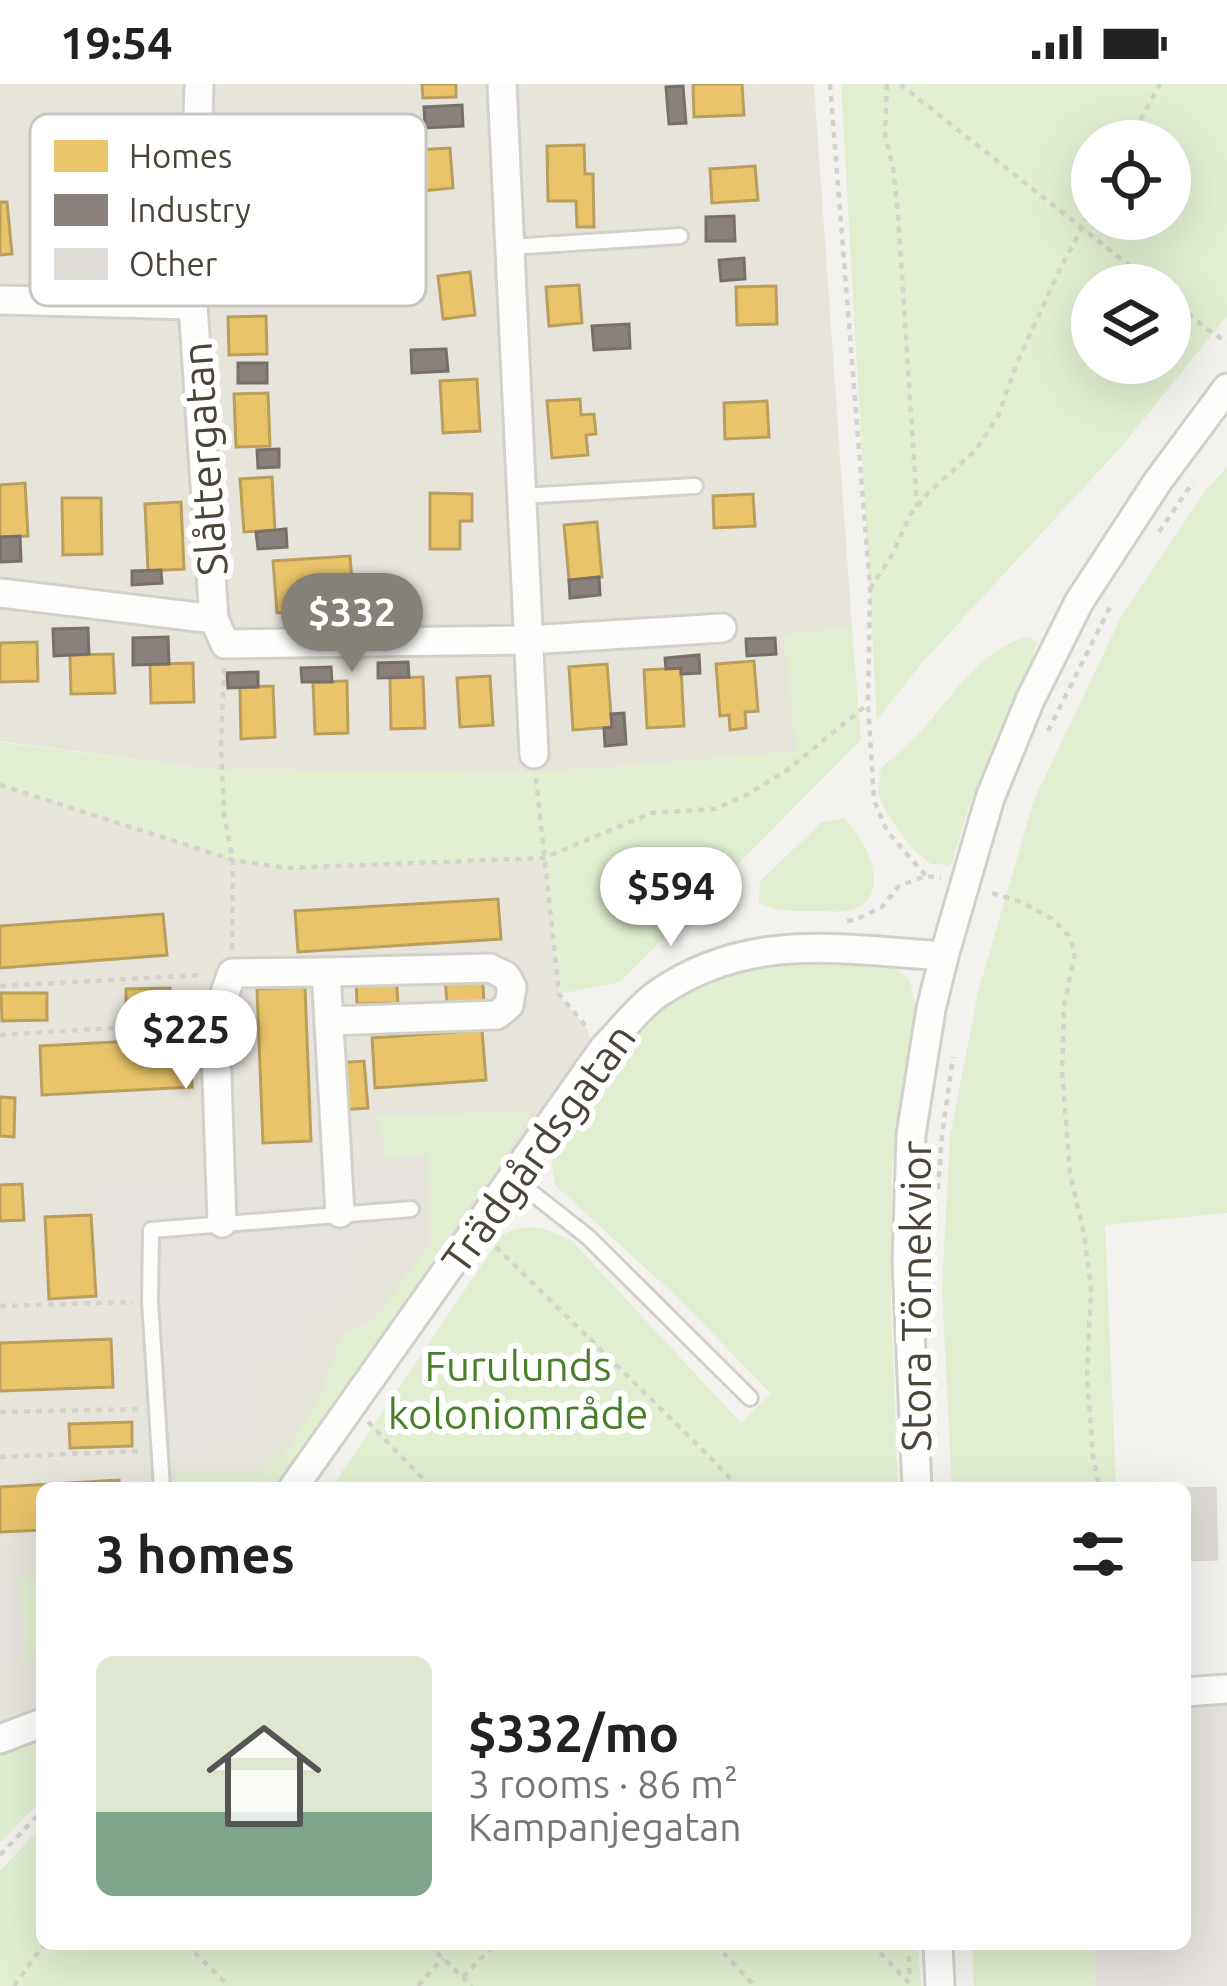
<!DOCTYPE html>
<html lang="en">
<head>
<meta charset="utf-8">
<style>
	:root { --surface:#fff; --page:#f6f6f6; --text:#222; --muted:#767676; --line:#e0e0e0; --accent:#868178 }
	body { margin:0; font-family:Ubuntu,sans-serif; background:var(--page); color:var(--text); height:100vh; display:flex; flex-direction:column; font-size:45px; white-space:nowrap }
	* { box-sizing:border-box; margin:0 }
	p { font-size:39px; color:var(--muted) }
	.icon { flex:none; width:66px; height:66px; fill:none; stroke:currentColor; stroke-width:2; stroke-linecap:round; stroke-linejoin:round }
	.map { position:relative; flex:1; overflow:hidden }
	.details { position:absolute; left:36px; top:1398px; width:1155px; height:468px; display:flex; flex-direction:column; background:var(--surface); border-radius:18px; box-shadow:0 12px 48px #0002 }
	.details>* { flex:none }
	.fabs { position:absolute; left:1071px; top:36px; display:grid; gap:24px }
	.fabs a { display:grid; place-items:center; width:120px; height:120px; border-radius:50%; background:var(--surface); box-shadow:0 12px 48px #0002; font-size:60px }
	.price { position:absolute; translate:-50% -102px; padding:0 27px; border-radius:42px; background:#fff; color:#222; font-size:39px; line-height:78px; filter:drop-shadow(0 3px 6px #0008) }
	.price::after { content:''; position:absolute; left:50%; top:72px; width:36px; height:27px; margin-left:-18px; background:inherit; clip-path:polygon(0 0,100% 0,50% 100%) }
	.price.current { background:var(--accent); color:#fff }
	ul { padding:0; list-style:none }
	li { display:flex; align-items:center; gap:36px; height:300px; padding:0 60px }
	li+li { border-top:3px solid var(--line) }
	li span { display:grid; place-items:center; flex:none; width:336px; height:240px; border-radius:18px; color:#555 }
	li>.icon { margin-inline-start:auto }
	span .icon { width:144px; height:144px; fill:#fffc; stroke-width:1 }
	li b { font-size:51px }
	h2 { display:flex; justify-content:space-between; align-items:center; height:144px; padding:0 60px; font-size:51px }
	.status { display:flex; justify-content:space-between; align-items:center; height:84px; padding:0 60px; background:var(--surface); direction:ltr }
	.status svg { height:33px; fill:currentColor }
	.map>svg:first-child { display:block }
	.residential { fill:#e7e4dc }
	.industrial { fill:#e6e2de }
	.green { fill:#e1eecf; fill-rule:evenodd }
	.parking { fill:#e6e3df }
	.homes { fill:#e9c46a; stroke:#ba9e5b; stroke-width:3 }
	.industry { fill:#8a817c; stroke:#776f68; stroke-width:3 }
	.building { fill:#dedbd6; stroke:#dcd9d4; stroke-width:3 }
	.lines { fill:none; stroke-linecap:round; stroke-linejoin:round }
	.lane-casing { stroke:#d2d0cb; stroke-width:20 }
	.street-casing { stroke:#d2d0cb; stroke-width:33 }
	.path { stroke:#d3d2cc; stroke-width:4.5; stroke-dasharray:6 6; stroke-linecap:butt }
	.lane { stroke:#fdfdfc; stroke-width:14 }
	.street { stroke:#fdfdfc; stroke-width:27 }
	.labels { text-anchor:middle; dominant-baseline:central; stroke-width:12; stroke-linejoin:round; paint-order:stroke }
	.street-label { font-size:42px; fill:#4b4439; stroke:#fff }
	.park-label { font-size:42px; fill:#4a7f2a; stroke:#fff }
	.key { fill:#fff; stroke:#c9c7c4; stroke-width:3 }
	.key-label { font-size:33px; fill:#4b4439 }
</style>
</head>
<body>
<div class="status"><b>19:54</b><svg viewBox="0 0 49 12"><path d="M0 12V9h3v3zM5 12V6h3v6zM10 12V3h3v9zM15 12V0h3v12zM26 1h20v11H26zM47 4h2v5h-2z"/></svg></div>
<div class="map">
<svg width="1227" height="1902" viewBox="0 0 1227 1902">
	<rect width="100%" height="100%" fill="#f4f2ee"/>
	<!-- residential -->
	<g class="residential">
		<polygon points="0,0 814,0 852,544 784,551 797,668 537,689 215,686 0,657"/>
		<polygon points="0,701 233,776 286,784 545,775 559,910 587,944 591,957 273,1404 42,1404 42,1623 0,1639"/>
	</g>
	<!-- industrial -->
	<polygon class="industrial" points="1227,1620 1227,1902 1096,1902 1094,1860 1185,1860 1185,1623"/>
	<!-- green -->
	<g class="green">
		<path d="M 841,0 L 1227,0 L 1227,232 L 1122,362 L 920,581 L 877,636 ZM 1092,57 L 1170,57 L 1170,135 L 1092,135 ZM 1092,201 L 1170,201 L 1170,279 L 1092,279 Z"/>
		<polygon points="1227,383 1227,1129 1105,1141 1116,1404 952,1404 942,1205 950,1053 978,908 1034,716 1121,533 1205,407"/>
		<polygon points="852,544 861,656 620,898 559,910 545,775 286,784 233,776 0,701 0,658 215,686 537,689 796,668 784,550"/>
		<path d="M 1030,553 L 1037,558 L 1032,575 L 971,717 L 951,781 L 931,780 L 911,763 L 887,730 L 878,710 L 881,684 C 893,673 906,664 917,652 C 947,619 984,560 1030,553 Z"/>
		<path d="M 844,734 C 864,754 894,807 855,825 C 844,829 828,827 816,827 C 793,827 781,828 759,819 L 760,797 L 822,738 Z"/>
		<path d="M 789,878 L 893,883 L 910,896 L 915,921 L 892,1081 L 891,1219 L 898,1404 L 331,1404 L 502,1151 C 532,1137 544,1144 572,1157 L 741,1339 L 771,1310 L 680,1216 L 555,1101 L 550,1067 L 649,928 L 714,893 Z"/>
		<polygon points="531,1028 491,1094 451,1147 290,1400 285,1404 177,1404 176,1390 259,1390 292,1359 322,1308 342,1251 372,1238 431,1158 428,1071 387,1073 377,1032"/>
		<polygon points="42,1492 42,1573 25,1573 21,1493"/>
		<polygon points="42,1653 42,1715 0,1759 0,1669"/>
		<polygon points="42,1742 42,1860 918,1860 921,1902 0,1902 0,1787"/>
		<polygon points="972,1860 1094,1860 1096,1902 974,1902"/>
	</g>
	<!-- parking -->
	<g class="parking">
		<polygon points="420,1075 426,1154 356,1159 360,1220 301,1225 304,1283 255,1287 260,1363 147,1371 136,1211 106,1212 98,1098"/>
		<polygon points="18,1497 22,1574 0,1575 0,1498"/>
	</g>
	<!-- homes -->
	<g class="homes">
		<polygon points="422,0 456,0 456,13 423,14"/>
		<polygon points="693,0 742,0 744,31 694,33"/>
		<polygon points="584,61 585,90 593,90 594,143 577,143 576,117 548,117 547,62"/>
		<polygon points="450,64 453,104 420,107 417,66"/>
		<polygon points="755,82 758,116 712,119 710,85"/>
		<polygon points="0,118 7,118 12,170 0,171"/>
		<polygon points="470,188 475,231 443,235 438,192"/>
		<polygon points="579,201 582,239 549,242 546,203"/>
		<polygon points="776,202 777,240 737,241 736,203"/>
		<polygon points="266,232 267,270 229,271 228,233"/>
		<polygon points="477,295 480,347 443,349 440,297"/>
		<polygon points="268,309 270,362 236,363 234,310"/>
		<polygon points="580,315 581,331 594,330 596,350 586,351 588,371 552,374 547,317"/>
		<polygon points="767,317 769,353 725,355 724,319"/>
		<polygon points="272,393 275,446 244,448 240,395"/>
		<polygon points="25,399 28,452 0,453 0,401"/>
		<polygon points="430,409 472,410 472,437 460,437 460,465 430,465"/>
		<polygon points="753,410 755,442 714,444 713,412"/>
		<polygon points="62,414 101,414 102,470 63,471"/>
		<polygon points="181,418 184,485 148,487 145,420"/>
		<polygon points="597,438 602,493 569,496 564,441"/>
		<polygon points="350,472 352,498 315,500 316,526 277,529 273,477"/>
		<polygon points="37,558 38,597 0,598 0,559"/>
		<polygon points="113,570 115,609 71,610 70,571"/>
		<polygon points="754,577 758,627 745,628 746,644 730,646 729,631 720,632 716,580"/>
		<polygon points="193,579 194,618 151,619 150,580"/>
		<polygon points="607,580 612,643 573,646 569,583"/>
		<polygon points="681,584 684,642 647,644 644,586"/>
		<polygon points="490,592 493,641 460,643 457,594"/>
		<polygon points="423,593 425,644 391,645 390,594"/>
		<polygon points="347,597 348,649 315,650 313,598"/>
		<polygon points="273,602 275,653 241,655 240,603"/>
		<polygon points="498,815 501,855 298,868 295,827"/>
		<polygon points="163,830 167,871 0,884 0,842"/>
		<polygon points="396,890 398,919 357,920 356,892"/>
		<polygon points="482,890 484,917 447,920 445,893"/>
		<polygon points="305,903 311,1057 263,1059 257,905"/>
		<polygon points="170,904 171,931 126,931 126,905"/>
		<polygon points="1,909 47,909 47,936 2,937"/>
		<polygon points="482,946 486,996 375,1004 372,954"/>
		<polygon points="189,954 192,1003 42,1011 40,962"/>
		<polygon points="364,977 368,1024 342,1026 338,979"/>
		<polygon points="0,1013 15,1014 14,1053 0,1052"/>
		<polygon points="22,1100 24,1136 0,1137 0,1101"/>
		<polygon points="91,1131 96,1212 49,1215 45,1133"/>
		<polygon points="111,1255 113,1303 0,1307 0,1259"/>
		<polygon points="132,1338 132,1362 70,1364 69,1340"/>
		<polygon points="119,1396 119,1404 42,1404 42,1446 0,1448 0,1403"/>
	</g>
	<!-- industry -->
	<g class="industry">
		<polygon points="683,2 686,39 669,40 666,3"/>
		<polygon points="462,21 463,42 425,44 424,23"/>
		<polygon points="734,132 735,157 706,157 706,133"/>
		<polygon points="744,174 745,195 721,197 719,176"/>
		<polygon points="629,240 630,264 594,266 592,242"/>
		<polygon points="446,265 448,287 412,289 411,266"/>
		<rect x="238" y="279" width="29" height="20"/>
		<polygon points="279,365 279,383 258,384 257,366"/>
		<polygon points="286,445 287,463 258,465 256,448"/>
		<polygon points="20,452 21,477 0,478 0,453"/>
		<polygon points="161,486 162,499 132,501 132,487"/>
		<polygon points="599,493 600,511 570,514 569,496"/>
		<polygon points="88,544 89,570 54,572 53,545"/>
		<polygon points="168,553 169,580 133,581 133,554"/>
		<polygon points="775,554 776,570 747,572 746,555"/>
		<polygon points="699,571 700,589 681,590 681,584 666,585 665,574"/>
		<polygon points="408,578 409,593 378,594 378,579"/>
		<polygon points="331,583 332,598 302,598 301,584"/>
		<polygon points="258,588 258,603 228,604 227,589"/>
		<polygon points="624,629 626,660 605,662 604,644 612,643 611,630"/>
	</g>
	<!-- building -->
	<polygon class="building" points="1215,1404 1217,1475 1185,1476 1185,1405"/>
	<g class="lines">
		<defs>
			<g id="lane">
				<polyline points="510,163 680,152"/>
				<polyline points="521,412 695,402"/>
				<polyline points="513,1094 588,1153 750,1314"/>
				<polyline points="162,1404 150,1217 151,1146 411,1125"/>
			</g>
			<g id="street">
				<polyline points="199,0 193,221 214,535"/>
				<polyline points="502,0 534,670"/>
				<polyline points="0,216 193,221"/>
				<polyline points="0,509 214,535 225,560 528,556 722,544"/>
				<polyline points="326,888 490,884 506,892 512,903 509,921 497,931 329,937"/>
				<polyline points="222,1139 215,937 232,889 326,888 340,1129"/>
				<path d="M 293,1404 L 604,964 C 621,947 637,925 656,911 C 747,847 840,865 944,872"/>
				<polyline points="917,1404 907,1178 911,1051 931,925 944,872 990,714 1030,616 1079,518 1158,397 1227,304"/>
				<polyline points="1185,1608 1227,1605"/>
				<polyline points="0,1655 42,1639"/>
				<polyline points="938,1860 940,1902"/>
			</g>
		</defs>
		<!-- lane casing -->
		<use href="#lane" class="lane-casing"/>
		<!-- street casing -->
		<use href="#street" class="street-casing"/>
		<!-- path -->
		<g class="path">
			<polyline points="830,0 870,505 868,620 874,716 887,747 926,792"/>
			<polyline points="887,0 885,51 893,83 898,131 917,423"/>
			<polyline points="900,0 1154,201"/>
			<polyline points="1129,57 1160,0"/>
			<polyline points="1170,214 1208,246 1227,258"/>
			<polyline points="1159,448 1193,398"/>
			<polyline points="870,505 892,471 910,431 928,409 976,366 998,332 1017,279 1060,185 1092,125"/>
			<polyline points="224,584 221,661 224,731 233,776 232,865"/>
			<polyline points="1048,647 1110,523"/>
			<polyline points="536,694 559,910 589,946"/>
			<polyline points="0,701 233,776 286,784 544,774 651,729 715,725 746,711 786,687 868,620"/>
			<polyline points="992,809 1021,818 1051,834 1069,852 1075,868 1064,923 1062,987 1070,1089 1084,1150 1091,1204 1087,1292 1093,1372 1099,1404"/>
			<polyline points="847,837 855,836 882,823 899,802 926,792 941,794"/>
			<polyline points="0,902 202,891"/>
			<polyline points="0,951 191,939"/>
			<polyline points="938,1105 942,1051 953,973"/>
			<polyline points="496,1163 712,1375 739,1404"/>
			<polyline points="0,1222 133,1218"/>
			<polyline points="0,1328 141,1325"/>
			<polyline points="368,1338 432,1404"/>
			<polyline points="0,1373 138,1367"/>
			<polyline points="0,1771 42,1727"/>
			<polyline points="186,1860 229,1902"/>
			<polyline points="428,1860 472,1902"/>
			<polyline points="715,1860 755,1902"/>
			<polyline points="872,1860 910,1900"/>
			<polyline points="908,1860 910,1896"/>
			<polyline points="463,1893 495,1860"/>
			<polyline points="14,1902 44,1860"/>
			<polyline points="418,1902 443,1874"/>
		</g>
		<!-- lane -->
		<use href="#lane" class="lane"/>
		<!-- street -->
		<use href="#street" class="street"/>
	</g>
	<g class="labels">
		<!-- street labels -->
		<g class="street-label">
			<text transform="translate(204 375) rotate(-94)">Slåttergatan</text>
			<text transform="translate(538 1064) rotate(-54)">Trädgårdsgatan</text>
			<text transform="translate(915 1212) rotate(-90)">Stora Törnekvior</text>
		</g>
		<!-- park labels -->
		<g class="park-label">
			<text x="518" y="1281">Furulunds<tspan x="518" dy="48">koloniområde</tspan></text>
		</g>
	</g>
	<!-- legend -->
	<rect x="30" y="30" width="396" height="192" rx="18" class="key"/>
	<rect x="54" y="56" width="54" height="32" fill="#e9c46a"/>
	<rect x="54" y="110" width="54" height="32" fill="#8a817c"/>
	<rect x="54" y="164" width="54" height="32" fill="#dedbd6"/>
	<g class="key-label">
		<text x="129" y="84">Homes</text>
		<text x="129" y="138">Industry</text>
		<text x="129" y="192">Other</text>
	</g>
</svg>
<div class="fabs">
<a><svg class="icon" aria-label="locate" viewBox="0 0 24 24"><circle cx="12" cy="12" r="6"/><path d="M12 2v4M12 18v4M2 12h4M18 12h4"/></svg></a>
<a><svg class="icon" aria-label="layers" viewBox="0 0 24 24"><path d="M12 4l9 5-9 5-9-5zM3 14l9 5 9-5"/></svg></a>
</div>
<b class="price current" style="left:352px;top:591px">$332</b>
<b class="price" style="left:671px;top:865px">$594</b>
<b class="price" style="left:186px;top:1008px">$225</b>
<section class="details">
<h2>3 homes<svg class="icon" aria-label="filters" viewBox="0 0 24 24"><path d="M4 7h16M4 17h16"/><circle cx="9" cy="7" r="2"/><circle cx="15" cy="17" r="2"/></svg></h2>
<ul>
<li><span style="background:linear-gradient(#dfe7d0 65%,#7fa58c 0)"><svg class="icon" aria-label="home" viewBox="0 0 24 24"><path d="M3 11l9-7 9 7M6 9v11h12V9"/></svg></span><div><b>$332/mo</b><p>3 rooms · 86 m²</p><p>Kampanjegatan</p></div></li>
</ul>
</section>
</div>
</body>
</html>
